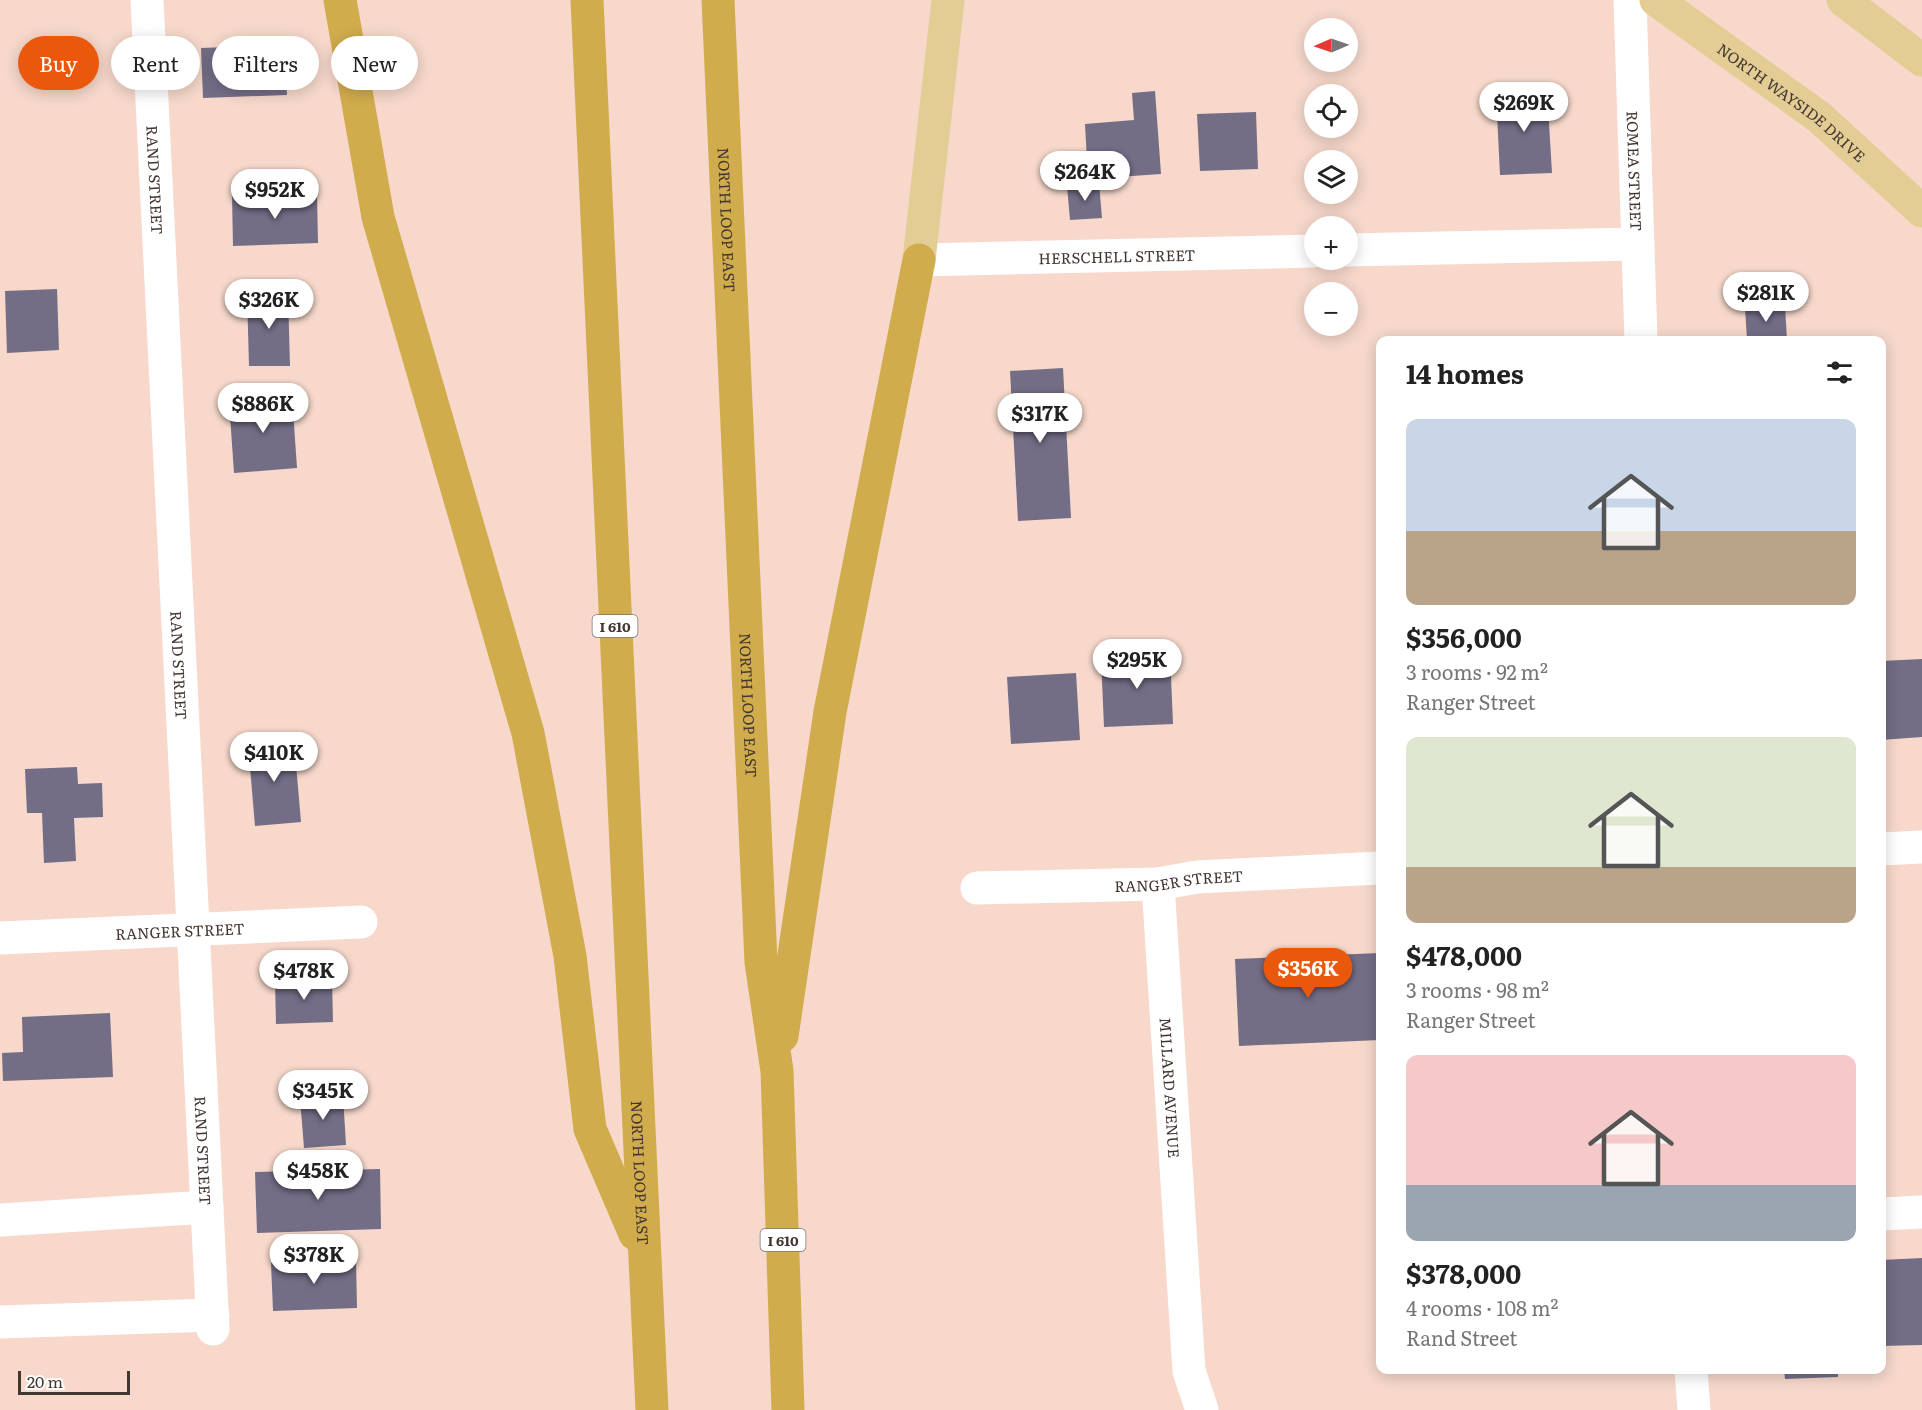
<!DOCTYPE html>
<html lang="en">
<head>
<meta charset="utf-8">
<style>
	:root { --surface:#fff; --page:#f6f6f6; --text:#222; --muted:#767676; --accent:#ea580c }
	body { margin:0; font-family:Literata,serif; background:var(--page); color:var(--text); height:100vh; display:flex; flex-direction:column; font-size:22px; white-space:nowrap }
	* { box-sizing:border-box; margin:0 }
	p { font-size:20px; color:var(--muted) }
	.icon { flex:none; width:33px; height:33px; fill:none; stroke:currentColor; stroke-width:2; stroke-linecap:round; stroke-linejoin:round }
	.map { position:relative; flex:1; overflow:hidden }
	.side { position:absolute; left:1376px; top:336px; width:510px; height:1038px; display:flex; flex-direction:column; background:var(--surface); border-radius:12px; box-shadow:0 3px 15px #0003 }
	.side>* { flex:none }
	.guide { position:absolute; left:18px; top:36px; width:570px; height:54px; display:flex; gap:12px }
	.needle { width:39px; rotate:268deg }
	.fabs { position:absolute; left:1304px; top:18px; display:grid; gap:12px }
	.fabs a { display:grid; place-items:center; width:54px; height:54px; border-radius:50%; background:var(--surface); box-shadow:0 3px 15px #0003; font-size:30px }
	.scale { position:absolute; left:18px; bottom:15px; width:112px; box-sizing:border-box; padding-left:6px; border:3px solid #423631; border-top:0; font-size:16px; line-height:21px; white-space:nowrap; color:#423631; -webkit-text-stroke:4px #fff; paint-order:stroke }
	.price { position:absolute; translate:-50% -51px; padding:0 14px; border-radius:21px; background:#fff; color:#222; font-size:20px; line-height:39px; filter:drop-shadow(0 2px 3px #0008) }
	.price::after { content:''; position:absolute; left:50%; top:36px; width:18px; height:14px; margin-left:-9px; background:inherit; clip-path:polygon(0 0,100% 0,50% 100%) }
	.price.on { background:var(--accent); color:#fff }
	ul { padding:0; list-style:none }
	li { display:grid; align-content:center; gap:12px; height:318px; padding:0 30px }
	li span { display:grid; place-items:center; height:186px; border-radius:12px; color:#555 }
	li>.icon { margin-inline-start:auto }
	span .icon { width:108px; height:108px; fill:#fffc; stroke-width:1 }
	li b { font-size:26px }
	h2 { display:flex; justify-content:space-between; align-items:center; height:72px; padding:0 30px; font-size:26px }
	.tag { padding:0 21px; border-radius:27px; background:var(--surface); box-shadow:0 3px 15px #0003; font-size:21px; line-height:54px }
	.tag.on { background:var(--accent); color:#fff }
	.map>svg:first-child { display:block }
	.building { fill:#736d86 }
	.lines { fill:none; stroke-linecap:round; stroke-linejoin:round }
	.minor { stroke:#fff; stroke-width:33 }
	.major { stroke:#e3cd94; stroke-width:33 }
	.highway { stroke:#d1ac4d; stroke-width:33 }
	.labels { text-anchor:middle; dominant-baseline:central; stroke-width:6; stroke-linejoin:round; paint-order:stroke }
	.shield { fill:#fff; stroke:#7b726f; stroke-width:1.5 }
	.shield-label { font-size:14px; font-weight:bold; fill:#423631 }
	.street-label { font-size:15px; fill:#423631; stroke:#fff }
</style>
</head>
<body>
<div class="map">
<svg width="1922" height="1410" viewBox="0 0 1922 1410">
	<rect width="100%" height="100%" fill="#f7d8cb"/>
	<!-- building -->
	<g class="building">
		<polygon points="285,45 287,95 203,98 201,48"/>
		<polygon points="1547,90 1552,173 1500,175 1496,93"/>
		<polygon points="1155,91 1161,174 1088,179 1085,124 1134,120 1132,93"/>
		<polygon points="1256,112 1258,169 1200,171 1197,114"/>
		<polygon points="1099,183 1102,218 1070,220 1067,186"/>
		<polygon points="317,194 318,243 233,246 232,196"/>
		<polygon points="57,289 59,350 7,353 5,291"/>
		<polygon points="288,293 290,366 249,366 247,294"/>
		<polygon points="1785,306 1787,340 1747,340 1745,308"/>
		<rect x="1408" y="338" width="48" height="2"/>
		<polygon points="1063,368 1071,518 1018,521 1010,371"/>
		<polygon points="292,396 297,468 234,473 229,401"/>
		<polygon points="1170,653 1173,724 1104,727 1101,657"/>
		<polygon points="1922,659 1922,737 1881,740 1881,661"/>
		<polygon points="1076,673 1080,740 1011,744 1007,677"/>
		<polygon points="294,741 301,822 255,826 248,744"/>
		<polygon points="77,767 78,784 102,783 103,817 74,818 76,861 44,863 42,813 27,813 25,769"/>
		<polygon points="1380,953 1380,1040 1239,1046 1235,959"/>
		<polygon points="332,978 333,1022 276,1024 275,980"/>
		<polygon points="110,1013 113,1077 3,1081 2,1053 23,1052 22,1017"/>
		<polygon points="343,1095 346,1145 304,1148 300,1098"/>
		<polygon points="380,1169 381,1229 257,1233 255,1172"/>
		<polygon points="1922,1258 1922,1345 1881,1346 1881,1260"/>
		<polygon points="356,1260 357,1308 273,1311 271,1263"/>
		<polygon points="1784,1370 1838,1370 1838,1377 1785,1379"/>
	</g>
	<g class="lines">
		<!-- minor -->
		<g class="minor">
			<path id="s1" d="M 147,0 L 213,1329"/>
			<path id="s2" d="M 1630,0 L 1641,340"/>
			<polyline points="1347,250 1637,244"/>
			<path id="s3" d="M 919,260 L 1314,251"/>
			<polyline points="1881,849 1922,847"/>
			<path id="s4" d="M 1158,884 L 1189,1371 L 1202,1410"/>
			<path id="s5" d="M 977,888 L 1158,884 L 1197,877 L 1380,868"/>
			<path id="s6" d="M 0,938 L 361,922"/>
			<polyline points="1881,1214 1922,1212"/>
			<polyline points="0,1220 207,1207"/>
			<polyline points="0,1322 213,1315"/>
			<polyline points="1691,1370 1694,1410"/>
		</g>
		<!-- major -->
		<g class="major">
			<path id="s7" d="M 1656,0 L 1819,117 L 1922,211"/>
			<polyline points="1843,0 1922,60"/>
			<polyline points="919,260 948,0"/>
		</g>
		<!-- highway -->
		<g class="highway">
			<polyline points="340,0 378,217 528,733 570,956 590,1129 635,1234"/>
			<path id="s8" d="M 587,0 L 652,1410"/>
			<path id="s9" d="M 718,0 L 761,962 L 777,1071 L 788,1410"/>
			<polyline points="782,1036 830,712 919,260"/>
		</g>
	</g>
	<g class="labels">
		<!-- shield labels -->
		<g class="shield">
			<rect x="592.5" y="615" width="45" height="22" rx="4.5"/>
			<rect x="760.5" y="1229" width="45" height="22" rx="4.5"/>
		</g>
		<g class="shield-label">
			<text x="615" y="626">I 610</text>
			<text x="783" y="1240">I 610</text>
		</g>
		<!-- street labels -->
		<g class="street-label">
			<text stroke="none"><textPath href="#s7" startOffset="170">NORTH WAYSIDE DRIVE</textPath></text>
			<text stroke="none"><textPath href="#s2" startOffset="171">ROMEA STREET</textPath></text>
			<text stroke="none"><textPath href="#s1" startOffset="180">RAND STREET</textPath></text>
			<text stroke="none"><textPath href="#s9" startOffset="220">NORTH LOOP EAST</textPath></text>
			<text stroke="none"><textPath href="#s3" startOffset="198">HERSCHELL STREET</textPath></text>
			<text stroke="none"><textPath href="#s1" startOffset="666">RAND STREET</textPath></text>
			<text stroke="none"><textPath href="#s9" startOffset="706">NORTH LOOP EAST</textPath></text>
			<text stroke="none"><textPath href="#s5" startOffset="202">RANGER STREET</textPath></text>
			<text stroke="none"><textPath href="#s6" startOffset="180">RANGER STREET</textPath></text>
			<text stroke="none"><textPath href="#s4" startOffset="204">MILLARD AVENUE</textPath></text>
			<text stroke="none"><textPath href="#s1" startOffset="1152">RAND STREET</textPath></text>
			<text stroke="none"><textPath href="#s8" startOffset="1174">NORTH LOOP EAST</textPath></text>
		</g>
	</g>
</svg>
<div class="fabs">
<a><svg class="needle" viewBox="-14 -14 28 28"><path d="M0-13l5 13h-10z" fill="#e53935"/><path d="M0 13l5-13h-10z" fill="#767676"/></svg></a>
<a><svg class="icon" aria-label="locate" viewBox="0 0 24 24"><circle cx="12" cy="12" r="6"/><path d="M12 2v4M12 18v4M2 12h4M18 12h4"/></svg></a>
<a><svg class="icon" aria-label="layers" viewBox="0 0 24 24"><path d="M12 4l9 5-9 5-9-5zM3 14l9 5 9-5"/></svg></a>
<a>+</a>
<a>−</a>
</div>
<div class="scale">20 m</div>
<b class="price" style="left:1524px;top:133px">$269K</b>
<b class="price" style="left:1085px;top:202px">$264K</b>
<b class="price" style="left:275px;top:220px">$952K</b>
<b class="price" style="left:1766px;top:323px">$281K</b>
<b class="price" style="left:269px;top:330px">$326K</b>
<b class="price" style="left:263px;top:434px">$886K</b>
<b class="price" style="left:1040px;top:444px">$317K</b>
<b class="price" style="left:1137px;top:690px">$295K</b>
<b class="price" style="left:274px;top:783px">$410K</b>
<b class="price on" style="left:1308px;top:999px">$356K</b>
<b class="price" style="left:304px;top:1001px">$478K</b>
<b class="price" style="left:323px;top:1121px">$345K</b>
<b class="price" style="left:318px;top:1201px">$458K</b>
<b class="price" style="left:314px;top:1285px">$378K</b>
<div class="guide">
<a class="tag on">Buy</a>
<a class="tag">Rent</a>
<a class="tag">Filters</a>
<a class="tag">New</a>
</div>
<section class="side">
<h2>14 homes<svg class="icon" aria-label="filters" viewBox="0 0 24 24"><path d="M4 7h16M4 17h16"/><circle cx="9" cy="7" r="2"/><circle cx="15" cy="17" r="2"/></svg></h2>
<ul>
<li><span style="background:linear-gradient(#c9d6e8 60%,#b9a48a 0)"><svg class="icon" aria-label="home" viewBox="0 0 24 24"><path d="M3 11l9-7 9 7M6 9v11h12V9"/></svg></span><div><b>$356,000</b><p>3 rooms · 92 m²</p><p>Ranger Street</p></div></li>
<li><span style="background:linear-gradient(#dfe7d0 70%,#b9a48a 0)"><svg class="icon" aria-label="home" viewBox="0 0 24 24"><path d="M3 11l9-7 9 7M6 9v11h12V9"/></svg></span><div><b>$478,000</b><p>3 rooms · 98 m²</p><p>Ranger Street</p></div></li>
<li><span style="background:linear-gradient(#f6c9c9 70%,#9aa5b1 0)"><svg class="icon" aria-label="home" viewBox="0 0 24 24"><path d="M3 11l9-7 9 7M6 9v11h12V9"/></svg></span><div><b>$378,000</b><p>4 rooms · 108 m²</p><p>Rand Street</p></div></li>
</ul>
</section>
</div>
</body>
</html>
